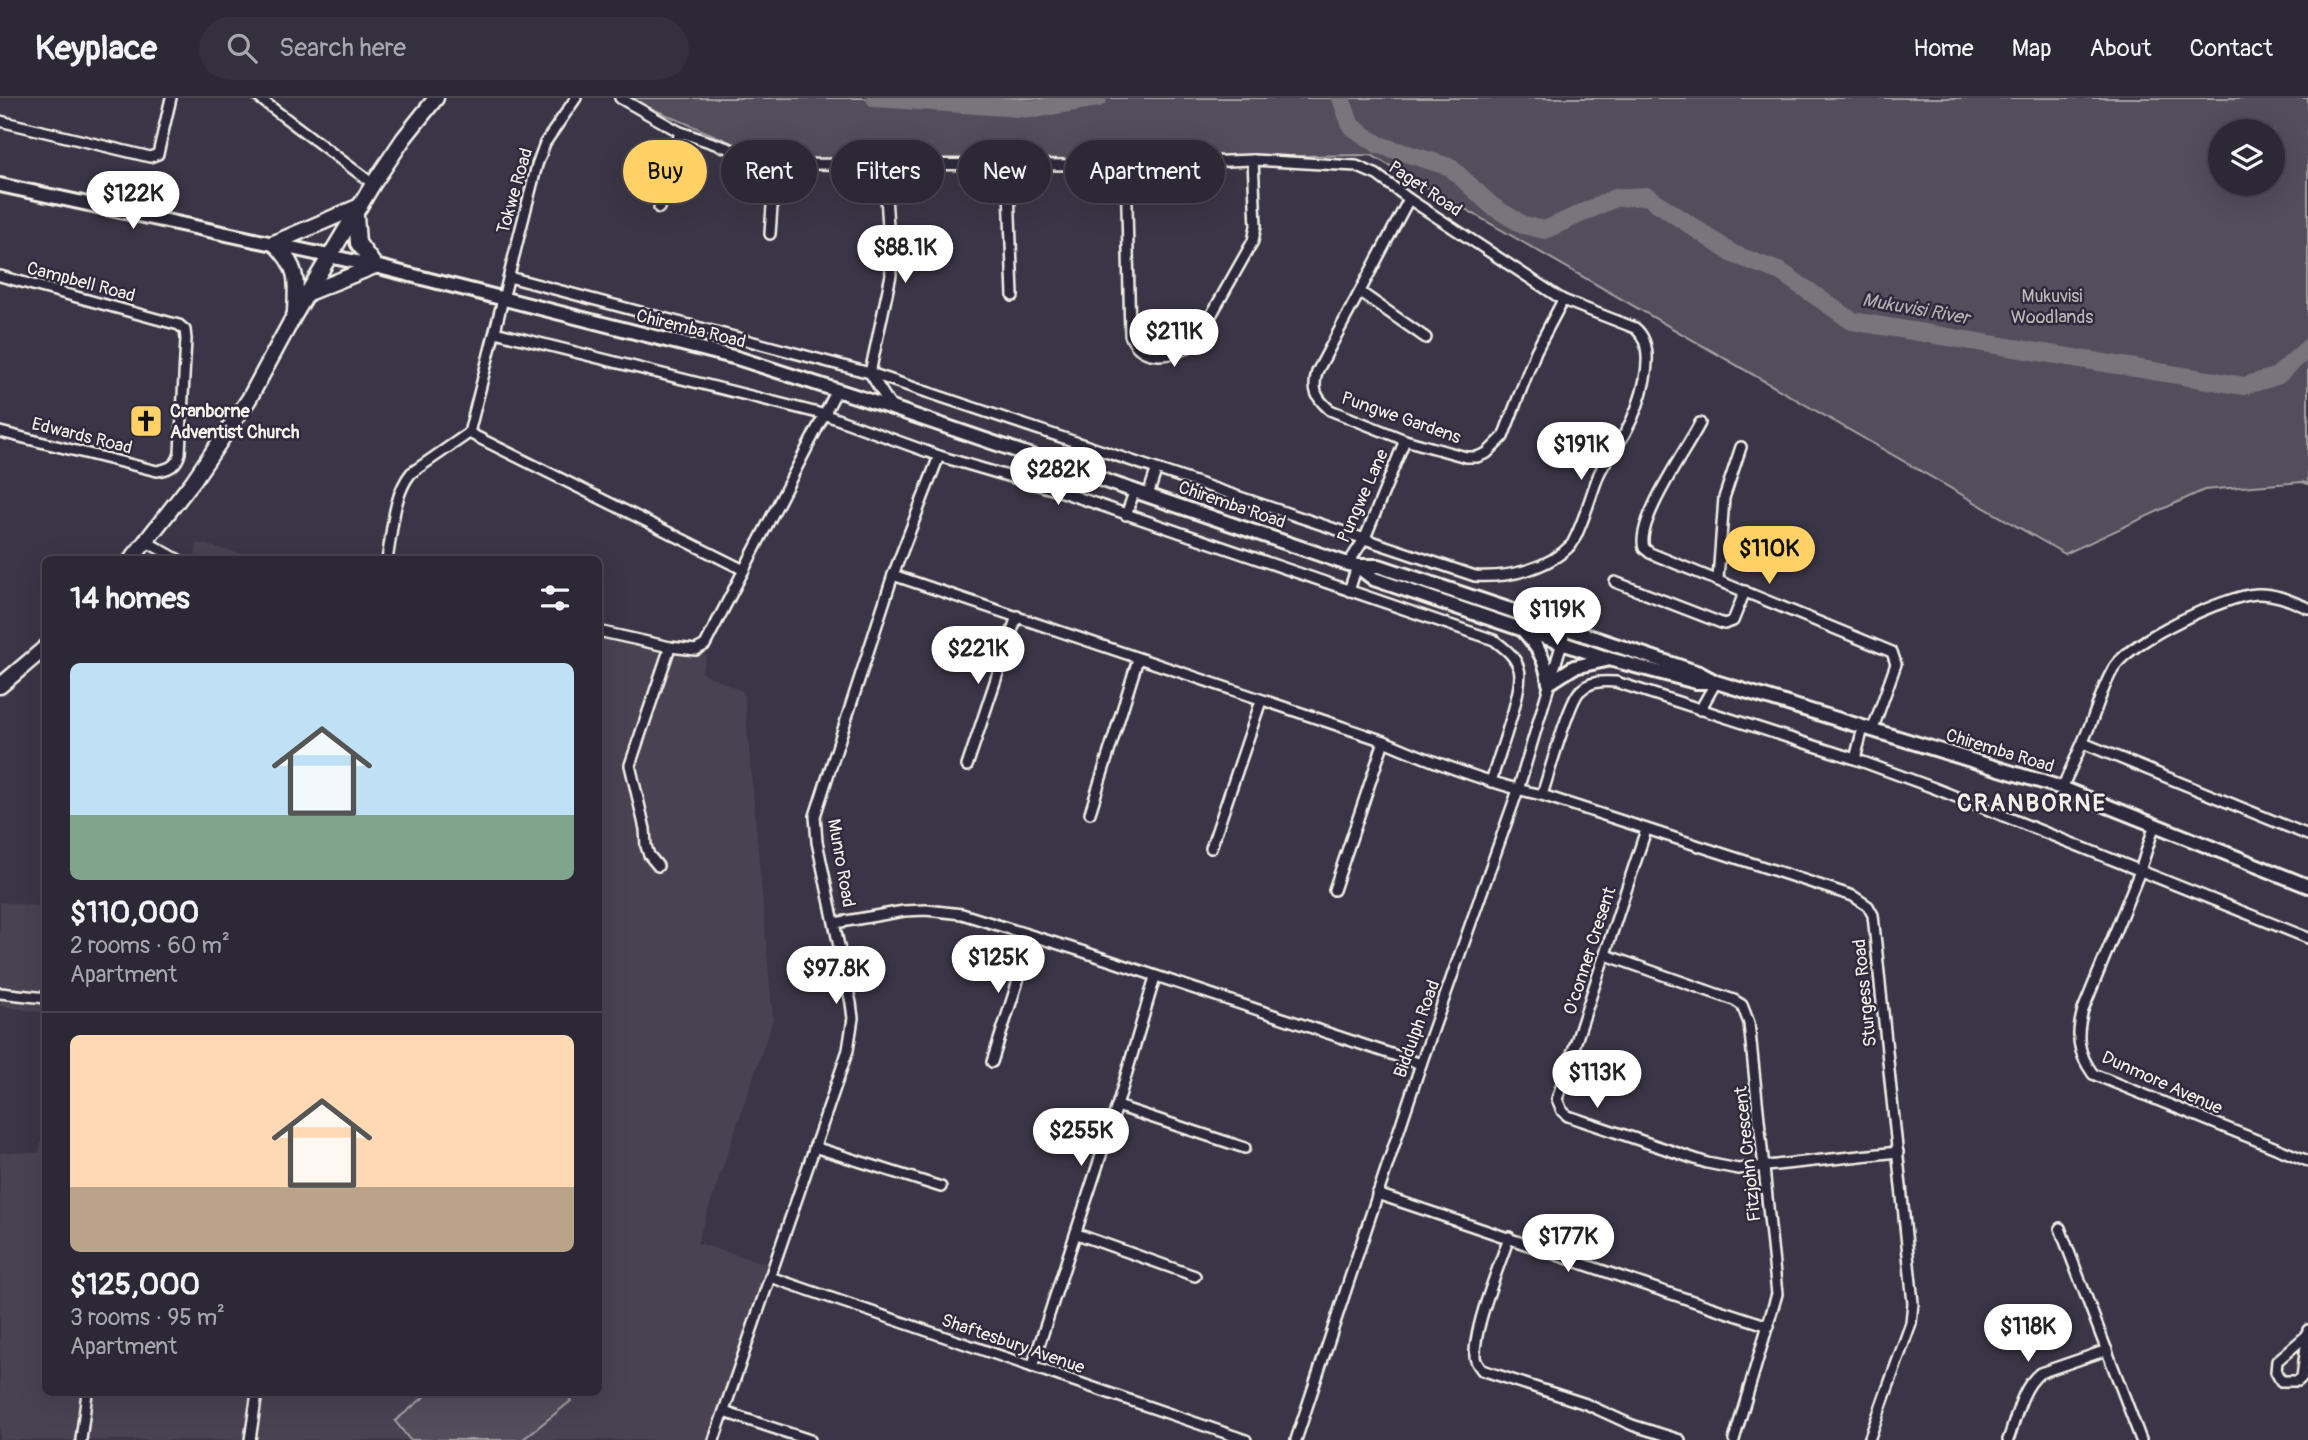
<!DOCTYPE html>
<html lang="en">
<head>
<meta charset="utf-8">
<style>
	:root { --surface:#2c2835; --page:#34303d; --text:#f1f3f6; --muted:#a6a6ad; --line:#484450; --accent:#ffd166 }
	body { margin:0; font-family:Pangolin,sans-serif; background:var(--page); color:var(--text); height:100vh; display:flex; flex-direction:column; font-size:26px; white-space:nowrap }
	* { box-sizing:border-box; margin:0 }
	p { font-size:23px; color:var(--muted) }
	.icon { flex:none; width:38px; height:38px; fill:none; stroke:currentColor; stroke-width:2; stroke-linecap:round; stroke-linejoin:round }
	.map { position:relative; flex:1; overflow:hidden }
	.drawer { position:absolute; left:42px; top:458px; width:560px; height:840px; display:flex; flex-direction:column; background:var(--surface); border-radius:10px; box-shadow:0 7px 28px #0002,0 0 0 2px var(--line) }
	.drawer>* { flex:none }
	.guide { position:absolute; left:623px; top:42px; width:665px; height:63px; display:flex; gap:14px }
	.tools { position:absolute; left:2208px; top:21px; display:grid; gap:14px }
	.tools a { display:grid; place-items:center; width:77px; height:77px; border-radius:50%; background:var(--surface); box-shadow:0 7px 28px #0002,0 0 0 2px var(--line); font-size:35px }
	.price { position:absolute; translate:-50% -60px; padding:0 16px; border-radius:24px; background:#fff; color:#222; font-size:23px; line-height:46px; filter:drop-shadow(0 2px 4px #0008) }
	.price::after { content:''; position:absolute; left:50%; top:42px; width:21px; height:16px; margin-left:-10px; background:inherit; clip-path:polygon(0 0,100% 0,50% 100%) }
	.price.active { background:var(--accent); color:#111 }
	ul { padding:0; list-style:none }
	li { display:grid; align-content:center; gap:14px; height:371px; padding:0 28px }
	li+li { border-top:2px solid var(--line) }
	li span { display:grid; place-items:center; height:217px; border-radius:10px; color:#555 }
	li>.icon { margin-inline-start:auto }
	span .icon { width:126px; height:126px; fill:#fffc; stroke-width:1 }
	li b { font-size:30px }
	h2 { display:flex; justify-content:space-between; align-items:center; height:84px; padding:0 28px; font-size:30px }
	.tag { padding:0 24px; border-radius:32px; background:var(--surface); box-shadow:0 7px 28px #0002,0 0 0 2px var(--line); font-size:24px; line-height:63px }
	.tag.active { background:var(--accent); color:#111 }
	header { display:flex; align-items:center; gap:42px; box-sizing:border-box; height:98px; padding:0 35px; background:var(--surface); border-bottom:2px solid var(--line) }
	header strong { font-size:33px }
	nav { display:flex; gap:38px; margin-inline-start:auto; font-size:24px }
	.search { width:490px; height:63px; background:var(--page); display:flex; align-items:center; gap:18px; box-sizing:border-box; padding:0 24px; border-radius:38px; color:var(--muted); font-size:26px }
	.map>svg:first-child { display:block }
	.built { fill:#484352 }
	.green { fill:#534e5c; stroke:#a4a0a2; stroke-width:2; fill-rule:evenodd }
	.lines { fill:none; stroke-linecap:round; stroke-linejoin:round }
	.river { stroke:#78747b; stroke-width:18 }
	.minor-casing { stroke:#f4f1e8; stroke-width:14 }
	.secondary-casing { stroke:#f4f1e8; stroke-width:18 }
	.primary-casing { stroke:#f4f1e8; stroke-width:19 }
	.minor { stroke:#2f2a3d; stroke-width:9 }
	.secondary { stroke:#2f2a3d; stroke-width:12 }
	.primary { stroke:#2f2a3d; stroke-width:14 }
	.labels { text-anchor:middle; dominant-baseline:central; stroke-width:5; stroke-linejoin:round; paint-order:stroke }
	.street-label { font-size:18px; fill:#f4f1e8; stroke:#2f2a3d }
	.park-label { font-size:18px; fill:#bcb8b7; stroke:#2f2a3d }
	.poi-label { font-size:18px; font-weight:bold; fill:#f4f1e8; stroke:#2f2a3d; text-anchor:start }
	.water-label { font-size:19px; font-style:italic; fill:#b6b2b2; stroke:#2f2a3d }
	.district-label { font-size:24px; font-weight:bold; letter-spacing:2px; fill:#f4f1e8; stroke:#2f2a3d }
</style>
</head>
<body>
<header>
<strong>Keyplace</strong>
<div class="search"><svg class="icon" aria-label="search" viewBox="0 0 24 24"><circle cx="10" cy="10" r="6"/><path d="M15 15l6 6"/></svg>Search here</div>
<nav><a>Home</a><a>Map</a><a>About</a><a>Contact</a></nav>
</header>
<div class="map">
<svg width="2308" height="1342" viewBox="0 0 2308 1342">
	<rect width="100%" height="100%" fill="#3b3647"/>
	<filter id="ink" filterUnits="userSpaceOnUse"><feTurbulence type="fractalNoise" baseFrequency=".0143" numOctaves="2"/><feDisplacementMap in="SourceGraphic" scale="14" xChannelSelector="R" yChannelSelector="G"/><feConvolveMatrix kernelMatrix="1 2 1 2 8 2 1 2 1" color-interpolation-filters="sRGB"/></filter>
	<g filter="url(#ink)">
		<!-- built -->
		<g class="built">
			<polygon points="197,445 267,462 195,462"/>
			<polygon points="599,537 707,558 701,574 744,594 773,921 697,1145 767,1166 715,1342 0,1342 0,1055 39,1055 45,1020 46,1295 598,1295"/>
			<polygon points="0,804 45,809 45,915 0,908"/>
		</g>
		<!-- green -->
		<g class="green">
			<path d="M 627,0 L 2308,0 L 2308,386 L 2303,384 L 2204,392 L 2065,456 L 1371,57 L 779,65 ZM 2221,33 L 2273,33 L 2273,86 L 2221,86 Z"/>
			<polygon points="429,1295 565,1295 571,1303 522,1342 410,1342 395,1323"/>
		</g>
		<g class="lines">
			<!-- river -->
			<g class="river">
				<polyline points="875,0 1035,11 1098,0"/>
				<polyline points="1341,0 1351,28 1379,47 1450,69 1492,108 1523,127 1545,132 1615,100 1647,98 1733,156 1781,174 1852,223 2244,288 2277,278 2308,250"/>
			</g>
			<defs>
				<g id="minor">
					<polyline points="259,0 373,86"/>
					<polyline points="0,23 150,59 158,56 171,0"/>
					<polyline points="884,65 891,177 870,275 892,310"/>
					<polyline points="1008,65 1013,198"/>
					<path d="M 1126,67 L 1130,237 C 1141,266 1175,259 1196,244 L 1253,143 L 1256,128 L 1253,62"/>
					<path d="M 1409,101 L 1317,274 C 1312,292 1316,300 1330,312 L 1405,342 L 1466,359 L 1477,359 L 1487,355 L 1503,339 L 1536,253 L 1563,202"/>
					<polyline points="659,110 680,34"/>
					<polyline points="770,136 775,66"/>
					<path d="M 0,178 L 179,227 L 185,232 L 186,241 L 180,355 C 177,367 170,371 157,373 L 0,334"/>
					<path d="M 509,179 L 870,275 L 1475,478 C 1509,480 1548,471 1572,446 C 1584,424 1590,399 1599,376 C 1606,361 1617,349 1625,335 C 1639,310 1661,251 1635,230 L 1563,202 L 1409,101 L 1377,77 L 1356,68 L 1253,62 L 1126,67 L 775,66 L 680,34 L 620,0"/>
					<polyline points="1360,194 1426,240"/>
					<path d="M 495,234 L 826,317 L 939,358 L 1059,393 L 1494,542 C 1504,550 1515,557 1519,571 C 1525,589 1497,661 1491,684"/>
					<path d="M 1700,325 C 1687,351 1635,424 1644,450 L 1650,455 L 1892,554 L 1896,566 L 1872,633"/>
					<polyline points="469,335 744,472"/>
					<polyline points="1148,397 1156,373"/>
					<polyline points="1126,417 1135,392"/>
					<polyline points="147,444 179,462"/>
					<path d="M 387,462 C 392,435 393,397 411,375 L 469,335 L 537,67 L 545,45 L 576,0"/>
					<polyline points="1348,466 1365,440 1405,342"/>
					<path d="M 893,477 L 1384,643 C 1435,665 1487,685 1542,697 L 1853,798 L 1868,808 L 1873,817 L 1913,1205 L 1911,1225 L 1869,1342"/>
					<polyline points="1718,481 1724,400 1741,349"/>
					<polyline points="1615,484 1724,526 1733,523 1745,493"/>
					<polyline points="1349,493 1357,468"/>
					<polyline points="598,533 670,549 696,552 705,547 837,292"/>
					<polyline points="1700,612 1716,584"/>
					<polyline points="2083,645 2308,737"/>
					<polyline points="1855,661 1863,630"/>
					<polyline points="967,668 1017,518"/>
					<path d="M 2062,690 C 2072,668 2083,645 2092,622 C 2099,604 2105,583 2115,568 C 2134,541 2224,498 2257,496 C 2275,495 2291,503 2308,510"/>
					<path d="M 1542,697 C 1548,679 1569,603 1580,593 C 1590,583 1602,583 1616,584 L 1855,661 L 1934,690 L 2308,840"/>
					<polyline points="1090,715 1138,561"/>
					<path d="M 2155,726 L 2140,773 L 2083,912 C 2076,937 2077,954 2093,976 L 2308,1063"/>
					<polyline points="1646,732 1557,1001 1562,1013 1568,1018 1707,1065 1738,1071 1898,1054"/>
					<polyline points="1211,750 1261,603"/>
					<polyline points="658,768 649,757 646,748 645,731 630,667 670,549"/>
					<polyline points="1334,792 1384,643"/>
					<polyline points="835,825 904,813 926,812 962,816 1078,852 1421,966"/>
					<polyline points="1606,857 1734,902 1742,907 1749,925 1777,1196 1734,1342"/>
					<polyline points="0,895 46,900"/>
					<polyline points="992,964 1032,839"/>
					<polyline points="1117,1008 1245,1050"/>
					<polyline points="814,1049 941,1089"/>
					<path d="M 1377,1096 C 1508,1139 1637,1186 1769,1228"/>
					<polyline points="2060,1130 2141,1342"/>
					<polyline points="1077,1136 1195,1178"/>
					<path d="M 1509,1139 C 1499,1169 1474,1228 1475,1258 C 1475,1264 1479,1268 1482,1272 L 1586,1306 L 1632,1327 L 1680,1342"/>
					<polyline points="770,1179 1246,1342"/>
					<polyline points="2306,1238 2277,1263 2276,1274 2281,1283 2298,1283 2302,1279 2308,1232"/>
					<polyline points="1032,1269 1117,1008 1155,879"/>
					<polyline points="724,1314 810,1342"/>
					<polyline points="81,1342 87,1295"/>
					<polyline points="250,1342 257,1295"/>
					<polyline points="714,1342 848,952 853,920 851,905 817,744 815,718 893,477 939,358"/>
					<polyline points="1296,1342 1421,966 1518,692 1566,531"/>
					<path d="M 2008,1342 C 2016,1321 2021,1290 2040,1275 L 2107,1252"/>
				</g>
				<g id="secondary">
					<polyline points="0,87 375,168 737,260 892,310 1348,466 1357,468 1379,468 1699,575 1716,584 2062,690 2308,788"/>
					<polyline points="1357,468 1374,481 1609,561 1696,584 1715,584"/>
					<path d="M 1523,532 C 1538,549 1546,562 1549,585 L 1574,569 L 1606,562"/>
				</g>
				<g id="primary">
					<polyline points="308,195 375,168 358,145 356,118"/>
					<path d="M 295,213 C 297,180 298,169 274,145 L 360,108"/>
					<polyline points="131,462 193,383 249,301 295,216 373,86 404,40 436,0"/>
					<polyline points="0,588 46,549"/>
				</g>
			</defs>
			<!-- minor casing -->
			<use href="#minor" class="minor-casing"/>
			<!-- secondary casing -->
			<use href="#secondary" class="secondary-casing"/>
			<!-- primary casing -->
			<use href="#primary" class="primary-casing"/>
			<!-- minor -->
			<use href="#minor" class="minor"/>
			<!-- secondary -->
			<use href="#secondary" class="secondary"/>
			<!-- primary -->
			<use href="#primary" class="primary"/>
		</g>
	</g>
	<!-- icons -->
	<defs>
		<symbol id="church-square" viewBox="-11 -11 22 22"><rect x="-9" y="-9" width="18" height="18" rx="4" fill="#ffd166" stroke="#2f2a3d"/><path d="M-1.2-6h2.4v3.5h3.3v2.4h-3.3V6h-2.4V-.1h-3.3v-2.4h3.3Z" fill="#111"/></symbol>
	</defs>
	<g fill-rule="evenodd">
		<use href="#church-square" x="127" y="304" width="38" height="38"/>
	</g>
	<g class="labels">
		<!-- street labels -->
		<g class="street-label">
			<text transform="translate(1425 91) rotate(34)">Paget Road</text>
			<text transform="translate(515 93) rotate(-74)">Tokwe Road</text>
			<text transform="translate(81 184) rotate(15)">Campbell Road</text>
			<text transform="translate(691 231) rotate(14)">Chiremba Road</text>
			<text transform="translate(1401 320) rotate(19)">Pungwe Gardens</text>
			<text transform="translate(82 338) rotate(14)">Edwards Road</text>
			<text transform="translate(1363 398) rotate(-66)">Pungwe Lane</text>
			<text transform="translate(1232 407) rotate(19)">Chiremba Road</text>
			<text transform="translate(2000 653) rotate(17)">Chiremba Road</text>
			<text transform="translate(841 765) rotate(80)">Munro Road</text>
			<text transform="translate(1590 853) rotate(-72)">O'conner Cresent</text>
			<text transform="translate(1865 895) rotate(-96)">Sturgess Road</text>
			<text transform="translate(1417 931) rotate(-70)">Biddulph Road</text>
			<text transform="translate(2162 985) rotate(24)">Dunmore Avenue</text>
			<text transform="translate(1748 1056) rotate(-96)">Fitzjohn Crescent</text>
			<text transform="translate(1013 1246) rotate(19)">Shaftesbury Avenue</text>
		</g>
		<!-- park labels -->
		<g class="park-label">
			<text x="2052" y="198">Mukuvisi<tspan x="2052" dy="21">Woodlands</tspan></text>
		</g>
		<!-- poi labels -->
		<g class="poi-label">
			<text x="170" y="313">Cranborne<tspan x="170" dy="21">Adventist Church</tspan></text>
		</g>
		<!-- water labels -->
		<g class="water-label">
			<text transform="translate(1916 211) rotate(10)">Mukuvisi River</text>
		</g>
		<!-- district labels -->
		<g class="district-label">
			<text x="2032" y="705">CRANBORNE</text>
		</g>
	</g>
</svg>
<div class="tools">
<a><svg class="icon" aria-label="layers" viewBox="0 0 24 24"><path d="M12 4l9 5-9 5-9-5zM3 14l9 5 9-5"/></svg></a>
</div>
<b class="price" style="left:133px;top:133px">$122K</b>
<b class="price" style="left:905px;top:187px">$88.1K</b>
<b class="price" style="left:1174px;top:271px">$211K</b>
<b class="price" style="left:1581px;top:384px">$191K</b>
<b class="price" style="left:1058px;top:409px">$282K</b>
<b class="price active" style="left:1769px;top:488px">$110K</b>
<b class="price" style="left:1557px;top:549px">$119K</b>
<b class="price" style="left:978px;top:588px">$221K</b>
<b class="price" style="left:998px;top:897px">$125K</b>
<b class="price" style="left:836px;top:908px">$97.8K</b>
<b class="price" style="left:1597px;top:1012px">$113K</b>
<b class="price" style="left:1081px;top:1070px">$255K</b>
<b class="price" style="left:1568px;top:1176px">$177K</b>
<b class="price" style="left:2028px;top:1266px">$118K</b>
<div class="guide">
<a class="tag active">Buy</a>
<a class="tag">Rent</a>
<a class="tag">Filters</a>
<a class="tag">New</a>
<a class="tag">Apartment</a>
</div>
<section class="drawer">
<h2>14 homes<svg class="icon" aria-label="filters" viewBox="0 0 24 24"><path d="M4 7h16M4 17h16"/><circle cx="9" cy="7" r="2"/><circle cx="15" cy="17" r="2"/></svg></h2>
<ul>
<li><span style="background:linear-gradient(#bfe0f5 70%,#7fa58c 0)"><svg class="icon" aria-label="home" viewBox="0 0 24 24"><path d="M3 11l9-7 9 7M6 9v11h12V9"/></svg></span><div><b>$110,000</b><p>2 rooms · 60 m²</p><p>Apartment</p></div></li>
<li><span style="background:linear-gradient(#ffd9b3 70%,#b9a48a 0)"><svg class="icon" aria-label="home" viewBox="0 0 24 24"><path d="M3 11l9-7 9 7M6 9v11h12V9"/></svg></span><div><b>$125,000</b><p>3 rooms · 95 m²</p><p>Apartment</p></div></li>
</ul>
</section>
</div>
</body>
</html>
